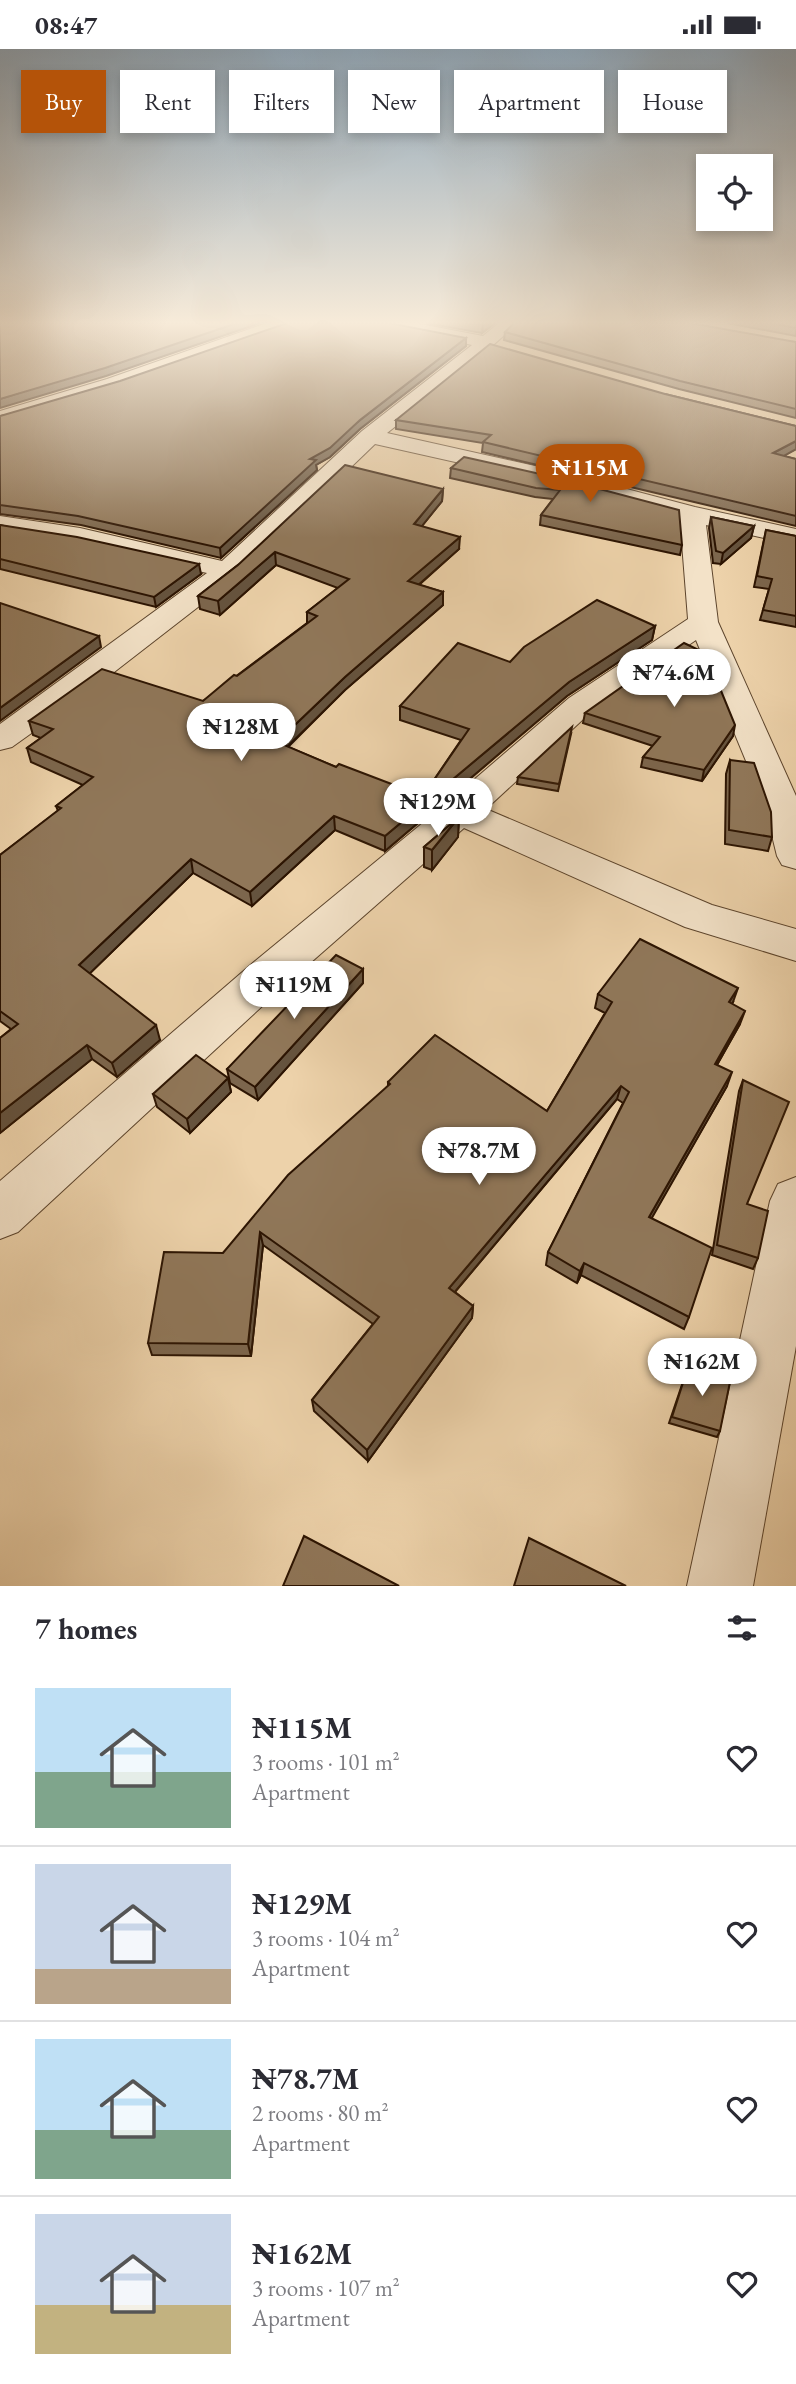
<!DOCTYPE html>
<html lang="en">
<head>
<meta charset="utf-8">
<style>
	:root { --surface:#fff; --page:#f7f7f7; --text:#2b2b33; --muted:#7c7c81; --line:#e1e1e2; --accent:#b45309 }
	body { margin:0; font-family:"EB Garamond",serif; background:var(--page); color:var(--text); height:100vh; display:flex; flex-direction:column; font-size:26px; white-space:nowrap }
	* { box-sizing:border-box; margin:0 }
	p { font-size:23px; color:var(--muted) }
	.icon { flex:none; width:38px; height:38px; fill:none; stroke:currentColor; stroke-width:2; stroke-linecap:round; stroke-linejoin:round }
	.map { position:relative; height:1537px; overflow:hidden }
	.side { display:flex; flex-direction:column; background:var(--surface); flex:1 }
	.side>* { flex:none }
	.hud { position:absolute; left:21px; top:21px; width:754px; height:63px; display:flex; gap:14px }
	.buttons { position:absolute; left:696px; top:105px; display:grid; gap:14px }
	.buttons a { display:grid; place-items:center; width:77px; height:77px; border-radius:0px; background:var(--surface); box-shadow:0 4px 10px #0003; font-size:35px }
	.price { position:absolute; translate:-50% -60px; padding:0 16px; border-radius:24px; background:#fff; color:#222; font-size:23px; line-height:46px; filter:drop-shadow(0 2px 4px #0008) }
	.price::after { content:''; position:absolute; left:50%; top:42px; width:21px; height:16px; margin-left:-10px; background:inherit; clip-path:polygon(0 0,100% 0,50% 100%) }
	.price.on { background:var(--accent); color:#fff }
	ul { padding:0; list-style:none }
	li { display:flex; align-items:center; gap:21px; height:175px; padding:0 35px }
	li+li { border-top:2px solid var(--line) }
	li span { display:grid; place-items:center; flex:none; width:196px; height:140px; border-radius:0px; color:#555 }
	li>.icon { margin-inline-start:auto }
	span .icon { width:84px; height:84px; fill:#fffc; stroke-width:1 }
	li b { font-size:30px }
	h2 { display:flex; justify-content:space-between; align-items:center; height:84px; padding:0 35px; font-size:30px }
	.chip { padding:0 24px; border-radius:0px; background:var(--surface); box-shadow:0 4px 10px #0003; font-size:24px; line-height:63px }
	.chip.on { background:var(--accent); color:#fff }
	.status { display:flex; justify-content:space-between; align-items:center; height:49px; padding:0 35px; background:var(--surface); direction:ltr }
	.status svg { height:19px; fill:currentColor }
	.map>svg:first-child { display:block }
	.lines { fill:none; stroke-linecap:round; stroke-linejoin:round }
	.minor-casing { stroke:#5c442c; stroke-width:2 }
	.minor { fill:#f3e2c8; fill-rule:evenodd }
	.wall { fill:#7c664d; stroke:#2c1402; stroke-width:2 }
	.shaded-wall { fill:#65533e; stroke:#2c1402; stroke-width:2 }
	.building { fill:#907759; stroke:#2c1402; stroke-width:2 }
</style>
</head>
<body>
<div class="status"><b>08:47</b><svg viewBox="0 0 49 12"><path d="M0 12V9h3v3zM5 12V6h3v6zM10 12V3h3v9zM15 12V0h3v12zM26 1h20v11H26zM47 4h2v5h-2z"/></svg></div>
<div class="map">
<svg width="796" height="1537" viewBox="0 0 796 1537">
	<rect width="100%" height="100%" fill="#edd2aa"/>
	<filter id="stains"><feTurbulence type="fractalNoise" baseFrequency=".00286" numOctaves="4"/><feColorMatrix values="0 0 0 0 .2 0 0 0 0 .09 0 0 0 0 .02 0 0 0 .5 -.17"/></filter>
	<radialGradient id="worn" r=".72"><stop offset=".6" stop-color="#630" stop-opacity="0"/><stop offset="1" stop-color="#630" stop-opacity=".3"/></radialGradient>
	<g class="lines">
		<defs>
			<g id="minor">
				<polygon points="267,274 292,274 289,278 121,338 0,375 0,362 107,330"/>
				<polygon points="381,274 415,274 483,287 499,274 518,274 446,338 387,384 562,423 695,458 796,480 796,496 706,476 718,573 796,747 796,820 782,816 777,807 765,758 696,591 591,663 486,760 712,856 796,880 796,912 685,878 464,779 284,937 18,1183 0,1190 0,1132 254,913 447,754 569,649 688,570 680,469 558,436 375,395 238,527 82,648 12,698 0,701 0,675 207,524 80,495 0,483 0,467 80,479 222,512 362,382 472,296 390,279"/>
				<polygon points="796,1128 796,1297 753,1537 687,1537 770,1152 778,1135"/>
			</g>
		</defs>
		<!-- minor casing -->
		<use href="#minor" class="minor-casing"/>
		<!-- minor -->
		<use href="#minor" class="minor"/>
	</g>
	<!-- wall -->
	<g class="wall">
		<polygon points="426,274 495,274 482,284"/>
		<polygon points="727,274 796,274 796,287"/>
		<polygon points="505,283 796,293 796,369 679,340 504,291"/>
		<polygon points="466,289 466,297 360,380 330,408 316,416 317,421 221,509 81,476 0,465 0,367"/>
		<polygon points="665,345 796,377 796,400 783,407 796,410 796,477 482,403 483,394 396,380 396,371"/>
		<polygon points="451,419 558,429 682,496 680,506 540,476 541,466 553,450 535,448 450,429"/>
		<polygon points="443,440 442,452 422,477 459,500 419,536 443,543 443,556 345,641 288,698 336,718 423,747 461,691 400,671 400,657 510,613 655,577 652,591 567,647 385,802 335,781 252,857 193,824 89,925 160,991 117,1028 92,1010 0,1084 0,989 11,980 0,972 0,806 58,762 56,757 83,736 31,713 27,699 41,689 33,686 29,672 203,652 307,574 307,563 338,539 276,516 220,566 200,560 198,547 238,516"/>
		<polygon points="711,468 754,477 751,489 721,515 713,514 709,479"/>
		<polygon points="0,476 201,525 156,558 0,520"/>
		<polygon points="766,481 796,487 796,578 760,571 769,540 754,538"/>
		<polygon points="709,628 707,630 733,687 702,732 641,718 643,708 653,697 583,674 585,664"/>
		<polygon points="571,685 558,742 517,735 518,728"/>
		<polygon points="730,711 772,788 768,802 725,795 726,725"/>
		<polygon points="459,768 458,788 432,821 424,818 424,798"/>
		<polygon points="363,934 258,1051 230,1034 227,1020"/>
		<polygon points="598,945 733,953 732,955 740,975 717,1016 727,1037 651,1169 689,1268 684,1280 581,1226 577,1234 546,1216 548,1203 623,1054 617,1050 455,1243 473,1257 472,1269 368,1412 314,1362 312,1351 373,1275 263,1196 251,1307 152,1306 148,1294 223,1204 388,1037 388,1033 547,1062 605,964 595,959"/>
		<polygon points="228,1029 231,1043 190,1084 157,1058 153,1045"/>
		<polygon points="743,1031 747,1155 758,1209 753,1220 712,1206 739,1042"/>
		<polygon points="690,1312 720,1382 717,1388 669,1374"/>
	</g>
	<!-- shaded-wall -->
	<g class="shaded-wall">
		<polygon points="237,274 260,274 106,327 0,359 0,350"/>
		<polygon points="486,274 495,274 482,284 483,276"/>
		<polygon points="466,289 466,297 360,380 330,408 316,416 317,421 221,509 220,499 310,410"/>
		<polygon points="796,392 796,400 771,414 773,404"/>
		<polygon points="443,440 442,452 414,487 414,475"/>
		<polygon points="754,477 751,489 721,515 723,504"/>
		<polygon points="460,488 459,500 408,545 408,532"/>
		<polygon points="275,503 276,516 220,566 218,552"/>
		<polygon points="199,515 201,525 156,558 154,548"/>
		<polygon points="443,543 443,556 345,641 278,707 277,693 345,628"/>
		<polygon points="655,577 652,591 567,647 385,802 385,787 569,633"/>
		<polygon points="99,587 101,598 0,672 0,659"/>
		<polygon points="711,618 709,628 694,638 696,628"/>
		<polygon points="735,676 733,687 702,732 704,721"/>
		<polygon points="334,767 335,781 252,857 250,843"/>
		<polygon points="459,768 458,788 432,821 432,801"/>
		<polygon points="191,810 193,824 83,931 79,916"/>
		<polygon points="363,920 363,934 258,1051 255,1038"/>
		<polygon points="738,939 733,953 724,967 729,953"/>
		<polygon points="745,962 740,975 710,1028 715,1015"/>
		<polygon points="156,976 160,991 117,1028 112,1014"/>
		<polygon points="87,996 92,1010 0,1084 0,1064"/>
		<polygon points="732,1023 727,1037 645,1181 649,1168"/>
		<polygon points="228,1029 231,1043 190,1084 187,1070"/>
		<polygon points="621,1037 617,1050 448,1251 449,1239"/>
		<polygon points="260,1183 263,1196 251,1307 248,1295"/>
		<polygon points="584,1214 581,1226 577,1234 580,1222"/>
		<polygon points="473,1257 472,1269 368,1412 367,1401"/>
	</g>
	<!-- building -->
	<g class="building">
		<polygon points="0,274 237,274 105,319 0,350"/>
		<polygon points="287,274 389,274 466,289 360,371 330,399 310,410 316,411 220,499 78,467 0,456 0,367 120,332"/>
		<polygon points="468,274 486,274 483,276"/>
		<polygon points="514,274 690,274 796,293 796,360 680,332 505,283"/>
		<polygon points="769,274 796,274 796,279"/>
		<polygon points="490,295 665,345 796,377 796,392 773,404 796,410 796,467 483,393 491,386 396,371"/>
		<polygon points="464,408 558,429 679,461 682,496 541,466 560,441 536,439 451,419"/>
		<polygon points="345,416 443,440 414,475 460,488 408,532 443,543 345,628 277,693 336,718 339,715 423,747 469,680 400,657 458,594 510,613 524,598 597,551 655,577 569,633 385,787 334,767 250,843 191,810 79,916 156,976 112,1014 87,996 0,1064 0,989 18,975 0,962 0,806 61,759 56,757 93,728 27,699 53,680 29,672 102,620 203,652 234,626 237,627 317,567 307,563 349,530 275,503 218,552 198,547 238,516"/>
		<polygon points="711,468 754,477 723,504 716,502"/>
		<polygon points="0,476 77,488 199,515 154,548 0,510"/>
		<polygon points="766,481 796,487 796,567 763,561 772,530 757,527"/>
		<polygon points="0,554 99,587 0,659"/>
		<polygon points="684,594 705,604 711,618 696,628 717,632 735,676 704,721 643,708 660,688 585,664"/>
		<polygon points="572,678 559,735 518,728"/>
		<polygon points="730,711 754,714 771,763 772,788 729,781"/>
		<polygon points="459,768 432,801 424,798"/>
		<polygon points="640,890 738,939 729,953 745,962 715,1015 732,1023 649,1168 712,1199 689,1268 584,1214 580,1222 548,1203 629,1043 621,1037 449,1239 473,1257 367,1401 312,1351 379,1268 260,1183 248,1295 148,1294 164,1203 223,1204 288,1126 390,1035 388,1033 435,986 547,1062 612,953 598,945"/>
		<polygon points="336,906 363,920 255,1038 227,1020"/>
		<polygon points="196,1006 228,1029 187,1070 153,1045"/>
		<polygon points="743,1031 789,1053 747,1155 768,1162 758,1209 717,1196"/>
		<polygon points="690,1312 730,1333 720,1382 672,1368"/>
		<polygon points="304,1487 399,1537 283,1537"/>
		<polygon points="529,1489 626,1537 514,1537"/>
	</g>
	<!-- sky -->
	<linearGradient id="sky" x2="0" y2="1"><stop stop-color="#8fa6b8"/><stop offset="0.56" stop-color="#f7ebd9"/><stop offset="1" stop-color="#f7ebd9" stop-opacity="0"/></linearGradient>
	<rect width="796" height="489" fill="url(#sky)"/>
	<rect width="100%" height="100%" filter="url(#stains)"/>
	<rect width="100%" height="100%" fill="url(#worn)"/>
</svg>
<div class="buttons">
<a><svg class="icon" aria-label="locate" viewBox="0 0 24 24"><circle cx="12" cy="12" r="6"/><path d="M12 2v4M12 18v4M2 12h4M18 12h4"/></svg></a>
</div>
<b class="price on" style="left:590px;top:455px">₦115M</b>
<b class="price" style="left:674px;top:660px">₦74.6M</b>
<b class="price" style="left:241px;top:714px">₦128M</b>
<b class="price" style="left:438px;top:789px">₦129M</b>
<b class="price" style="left:294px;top:972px">₦119M</b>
<b class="price" style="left:479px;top:1138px">₦78.7M</b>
<b class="price" style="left:702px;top:1349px">₦162M</b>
<div class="hud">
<a class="chip on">Buy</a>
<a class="chip">Rent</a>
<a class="chip">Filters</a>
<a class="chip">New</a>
<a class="chip">Apartment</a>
<a class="chip">House</a>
</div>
</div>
<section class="side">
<h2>7 homes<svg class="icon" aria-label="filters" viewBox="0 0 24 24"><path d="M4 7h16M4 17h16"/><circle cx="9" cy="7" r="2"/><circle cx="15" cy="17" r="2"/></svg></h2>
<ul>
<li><span style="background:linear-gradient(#bfe0f5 60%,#7fa58c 0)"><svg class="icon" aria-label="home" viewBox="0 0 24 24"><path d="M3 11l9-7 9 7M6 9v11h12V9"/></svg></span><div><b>₦115M</b><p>3 rooms · 101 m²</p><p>Apartment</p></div><svg class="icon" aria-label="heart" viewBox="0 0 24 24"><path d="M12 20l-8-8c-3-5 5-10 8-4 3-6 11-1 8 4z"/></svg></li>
<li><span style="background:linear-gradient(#c9d6e8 75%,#b9a48a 0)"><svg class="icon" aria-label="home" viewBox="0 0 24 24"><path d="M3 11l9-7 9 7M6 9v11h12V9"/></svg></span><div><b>₦129M</b><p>3 rooms · 104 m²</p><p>Apartment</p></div><svg class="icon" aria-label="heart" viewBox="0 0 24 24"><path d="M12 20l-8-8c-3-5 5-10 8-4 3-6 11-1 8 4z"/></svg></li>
<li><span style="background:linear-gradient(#bfe0f5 65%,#7fa58c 0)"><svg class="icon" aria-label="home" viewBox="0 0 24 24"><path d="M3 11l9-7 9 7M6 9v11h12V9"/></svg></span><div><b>₦78.7M</b><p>2 rooms · 80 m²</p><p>Apartment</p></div><svg class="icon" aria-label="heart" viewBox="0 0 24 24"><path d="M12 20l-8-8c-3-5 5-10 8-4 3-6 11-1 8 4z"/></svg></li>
<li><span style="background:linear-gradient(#c9d6e8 65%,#c2b280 0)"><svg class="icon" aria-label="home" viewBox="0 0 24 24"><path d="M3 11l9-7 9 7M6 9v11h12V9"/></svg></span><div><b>₦162M</b><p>3 rooms · 107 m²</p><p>Apartment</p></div><svg class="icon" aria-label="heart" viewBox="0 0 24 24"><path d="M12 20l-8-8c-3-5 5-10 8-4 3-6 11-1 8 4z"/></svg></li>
</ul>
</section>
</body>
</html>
